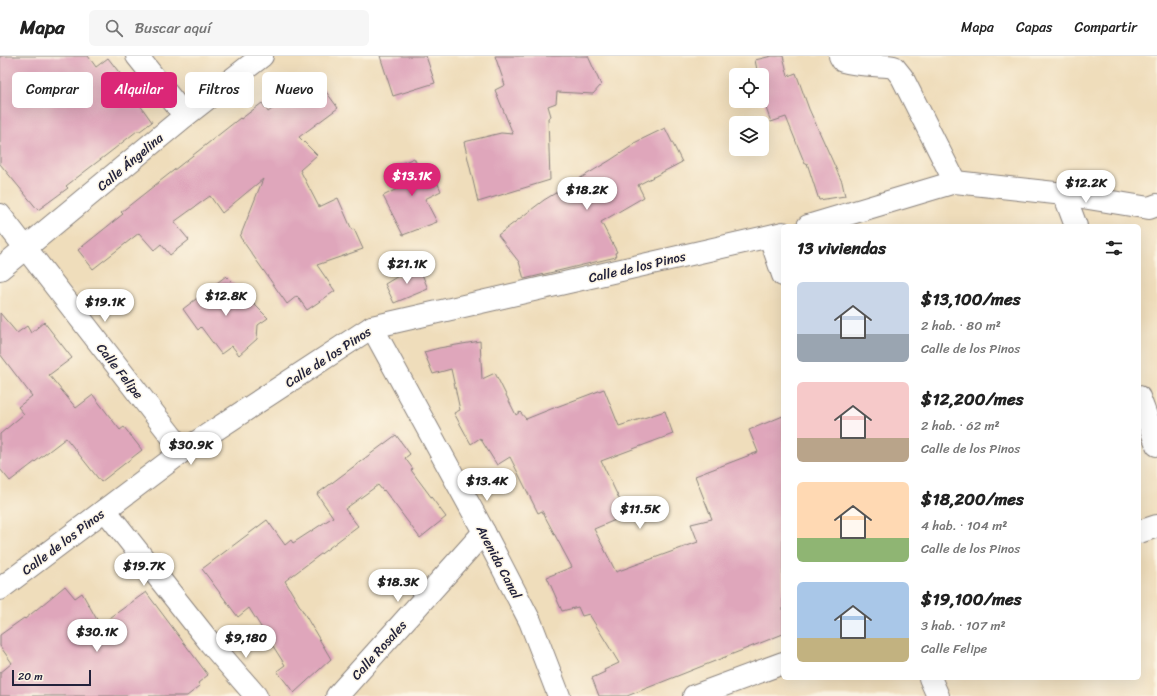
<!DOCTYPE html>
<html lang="es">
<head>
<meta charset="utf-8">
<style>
	:root { --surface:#fff; --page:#f6f6f6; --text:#222; --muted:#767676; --line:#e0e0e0; --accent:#db2777 }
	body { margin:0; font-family:Sriracha,sans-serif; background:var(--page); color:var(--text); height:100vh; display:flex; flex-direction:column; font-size:15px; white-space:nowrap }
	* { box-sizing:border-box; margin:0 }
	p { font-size:13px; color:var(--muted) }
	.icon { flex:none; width:22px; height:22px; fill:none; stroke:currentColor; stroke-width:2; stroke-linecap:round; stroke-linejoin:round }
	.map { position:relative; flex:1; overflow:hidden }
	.drawer { position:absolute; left:781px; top:168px; width:360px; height:456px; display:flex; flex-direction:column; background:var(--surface); border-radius:6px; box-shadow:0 4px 16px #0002 }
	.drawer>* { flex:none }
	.top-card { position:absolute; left:12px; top:16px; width:380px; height:36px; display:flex; gap:8px }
	.buttons { position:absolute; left:729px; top:12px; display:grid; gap:8px }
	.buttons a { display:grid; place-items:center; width:40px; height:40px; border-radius:6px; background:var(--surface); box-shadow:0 4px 16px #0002; font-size:20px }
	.scale { position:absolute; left:12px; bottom:10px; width:79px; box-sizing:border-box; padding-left:4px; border:2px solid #22223b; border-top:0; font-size:11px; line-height:14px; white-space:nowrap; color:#22223b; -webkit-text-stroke:3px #fcf5e5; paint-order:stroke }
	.price { position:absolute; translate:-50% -34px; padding:0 9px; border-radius:14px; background:#fff; color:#222; font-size:13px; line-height:26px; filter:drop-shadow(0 1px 2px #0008) }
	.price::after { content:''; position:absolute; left:50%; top:24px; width:12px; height:9px; margin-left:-6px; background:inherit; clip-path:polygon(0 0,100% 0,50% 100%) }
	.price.current { background:var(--accent); color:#fff }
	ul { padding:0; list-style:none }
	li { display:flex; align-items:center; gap:12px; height:100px; padding:0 16px }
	li span { display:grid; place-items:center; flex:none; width:112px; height:80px; border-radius:6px; color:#555 }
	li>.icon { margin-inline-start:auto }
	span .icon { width:48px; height:48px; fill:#fffc; stroke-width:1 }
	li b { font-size:17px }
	h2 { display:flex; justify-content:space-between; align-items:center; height:48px; padding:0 16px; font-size:17px }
	.pill { padding:0 14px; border-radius:6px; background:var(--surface); box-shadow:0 4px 16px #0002; font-size:14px; line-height:36px }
	.pill.current { background:var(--accent); color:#fff }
	header { display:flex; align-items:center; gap:24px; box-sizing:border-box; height:56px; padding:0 20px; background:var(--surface); border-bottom:1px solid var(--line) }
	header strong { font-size:19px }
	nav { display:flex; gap:22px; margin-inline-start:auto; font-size:14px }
	.search { width:280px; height:36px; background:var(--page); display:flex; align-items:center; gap:10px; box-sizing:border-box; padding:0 14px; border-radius:6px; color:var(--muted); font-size:15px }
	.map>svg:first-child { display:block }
	.building { fill:#dfa6bb }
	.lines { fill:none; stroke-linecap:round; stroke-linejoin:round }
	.minor-casing { stroke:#88807b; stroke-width:24 }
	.minor { stroke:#fff; stroke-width:22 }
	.labels { text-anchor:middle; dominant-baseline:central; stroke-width:3; stroke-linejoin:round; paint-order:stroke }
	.street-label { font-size:13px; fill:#22223b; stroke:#fcf5e5 }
</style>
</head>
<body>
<header>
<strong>Mapa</strong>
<div class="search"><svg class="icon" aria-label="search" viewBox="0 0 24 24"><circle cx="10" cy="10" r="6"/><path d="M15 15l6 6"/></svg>Buscar aquí</div>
<nav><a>Mapa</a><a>Capas</a><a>Compartir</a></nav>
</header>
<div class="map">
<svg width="1157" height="640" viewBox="0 0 1157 640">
	<rect width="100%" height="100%" fill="#fcf5e5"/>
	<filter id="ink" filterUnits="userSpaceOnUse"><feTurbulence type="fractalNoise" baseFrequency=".025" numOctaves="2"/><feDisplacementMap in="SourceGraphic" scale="8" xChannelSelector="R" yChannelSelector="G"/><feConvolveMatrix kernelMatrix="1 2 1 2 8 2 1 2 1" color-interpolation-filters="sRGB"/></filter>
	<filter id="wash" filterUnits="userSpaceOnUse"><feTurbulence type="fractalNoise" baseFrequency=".012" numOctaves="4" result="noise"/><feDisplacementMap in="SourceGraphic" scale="16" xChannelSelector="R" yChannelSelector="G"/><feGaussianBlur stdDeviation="0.9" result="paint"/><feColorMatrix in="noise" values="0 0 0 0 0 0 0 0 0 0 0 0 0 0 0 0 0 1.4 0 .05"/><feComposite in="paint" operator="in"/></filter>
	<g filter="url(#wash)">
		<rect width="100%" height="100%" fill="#efddbb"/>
		<g id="blocks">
			<!-- building -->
			<g class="building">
				<polygon points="0,0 88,0 96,11 108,2 132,33 130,35 152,66 140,75 137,75 109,97 66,130 68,132 38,154 0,108"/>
				<polygon points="380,0 426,0 435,27 393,40"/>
				<polygon points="495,0 588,0 601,29 593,38 557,36 556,47 548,50 551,60 548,62 550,124 478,146 464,86 501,77 513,78 495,34 505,29"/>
				<polygon points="772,0 783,0 788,20 796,17 809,53 842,126 845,140 819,144 807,107 805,108 786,61 771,66 762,41 762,19 758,19 755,4"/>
				<polygon points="316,22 338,52 299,81 317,99 300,114 319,151 338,142 352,174 354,173 363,193 317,209 335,235 307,254 297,240 287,248 240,181 263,123 222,157 210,140 174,166 189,184 170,199 161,188 154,194 139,177 93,213 78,194 123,158 121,156 240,62 241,63 262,47 268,56"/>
				<polygon points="665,72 682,106 638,129 644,141 601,166 617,196 615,197 616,201 524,223 519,206 498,179 544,144 609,105 635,88 634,87"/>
				<polygon points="414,102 421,116 431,112 441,135 425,143 437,166 403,179 383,140 399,132 391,112"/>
				<polygon points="418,208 428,233 394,247 385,228"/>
				<polygon points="226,220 268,262 258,269 257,283 239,299 232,290 221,298 201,271 198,274 183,253"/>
				<polygon points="0,257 17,277 27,270 31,277 44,266 72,302 49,319 76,352 93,339 120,374 124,371 142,394 101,426 66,382 10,425 0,413 0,378 24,358 18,351 32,340 0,298"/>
				<polygon points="480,285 482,323 495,317 516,359 520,356 526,363 551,353 604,333 619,370 665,355 673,378 601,405 627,459 594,473 616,516 698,486 691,468 712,463 695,420 758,396 749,374 783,360 783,578 627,640 599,640 592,622 605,616 604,614 619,607 589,558 582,560 578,551 562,555 547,521 572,511 542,455 538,457 510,401 497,409 480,382 471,388 454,357 460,354 451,313 433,318 424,296 439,292"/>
				<polygon points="396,379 410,398 405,402 413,413 411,414 446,461 420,482 384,434 383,435 378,429 345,453 358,470 285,525 331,603 294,637 277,615 285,609 249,552 238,561 202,513 267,464 285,489 291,484 293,487 333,461 317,438"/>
				<polygon points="65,530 75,542 82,537 100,569 146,536 208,619 198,627 200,630 187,640 0,640 0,617 12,607 0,590 0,579 24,562 25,563"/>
			</g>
		</g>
	</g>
	<g filter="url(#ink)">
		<use href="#blocks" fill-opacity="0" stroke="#88807b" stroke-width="1"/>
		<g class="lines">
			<defs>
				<g id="minor">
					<polyline points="137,0 185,60"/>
					<path d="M 840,0 L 843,5 C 860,10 877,8 894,11 L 902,21 L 955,126"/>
					<polyline points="1064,138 1076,170"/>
					<polyline points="0,159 183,395"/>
					<polyline points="808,170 955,126 1064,138 1149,152 1157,149"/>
					<polyline points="770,181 783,219"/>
					<polyline points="0,213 185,60 262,0"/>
					<polyline points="372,271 484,476 530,565 559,640"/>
					<polyline points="1139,341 1157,389"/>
					<polyline points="105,454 211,588 256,640"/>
					<polyline points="1139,476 1157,470"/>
					<polyline points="0,533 183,395 372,271 783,177"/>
					<polyline points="930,622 938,640"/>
					<polyline points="337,640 484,476"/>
					<polyline points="694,640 783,607"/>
				</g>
			</defs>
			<!-- minor casing -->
			<use href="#minor" class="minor-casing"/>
			<!-- minor -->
			<use href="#minor" class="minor"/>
		</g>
	</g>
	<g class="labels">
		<!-- street labels -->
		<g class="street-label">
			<text transform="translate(130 106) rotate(-40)">Calle Ángelina</text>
			<text transform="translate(637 211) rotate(-13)">Calle de los Pinos</text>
			<text transform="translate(328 301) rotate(-33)">Calle de los Pinos</text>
			<text transform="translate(120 315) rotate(52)">Calle Felipe</text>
			<text transform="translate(63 486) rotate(-37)">Calle de los Pinos</text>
			<text transform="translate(499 506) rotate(62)">Avenida Canal</text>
			<text transform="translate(379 594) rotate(-48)">Calle Rosales</text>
		</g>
	</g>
</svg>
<div class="buttons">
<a><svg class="icon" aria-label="locate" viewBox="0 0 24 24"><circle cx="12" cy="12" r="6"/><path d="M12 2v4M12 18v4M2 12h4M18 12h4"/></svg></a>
<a><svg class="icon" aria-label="layers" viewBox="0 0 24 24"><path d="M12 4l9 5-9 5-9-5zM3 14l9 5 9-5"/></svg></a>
</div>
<div class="scale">20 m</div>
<b class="price current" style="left:412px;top:141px">$13.1K</b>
<b class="price" style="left:1086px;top:148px">$12.2K</b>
<b class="price" style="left:587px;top:155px">$18.2K</b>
<b class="price" style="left:407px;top:229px">$21.1K</b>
<b class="price" style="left:226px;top:261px">$12.8K</b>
<b class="price" style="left:105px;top:267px">$19.1K</b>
<b class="price" style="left:191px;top:410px">$30.9K</b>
<b class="price" style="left:487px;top:446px">$13.4K</b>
<b class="price" style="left:640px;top:474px">$11.5K</b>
<b class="price" style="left:144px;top:531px">$19.7K</b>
<b class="price" style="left:398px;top:547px">$18.3K</b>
<b class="price" style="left:97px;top:597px">$30.1K</b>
<b class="price" style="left:246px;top:603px">$9,180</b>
<div class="top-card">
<a class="pill">Comprar</a>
<a class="pill current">Alquilar</a>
<a class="pill">Filtros</a>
<a class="pill">Nuevo</a>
</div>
<section class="drawer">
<h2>13 viviendas<svg class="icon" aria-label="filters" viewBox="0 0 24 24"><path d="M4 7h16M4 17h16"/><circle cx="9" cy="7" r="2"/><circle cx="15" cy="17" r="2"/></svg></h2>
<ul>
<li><span style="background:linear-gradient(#c9d6e8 65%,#9aa5b1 0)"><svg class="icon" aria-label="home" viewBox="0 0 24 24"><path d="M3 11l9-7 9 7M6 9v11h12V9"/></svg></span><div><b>$13,100/mes</b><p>2 hab. · 80 m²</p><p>Calle de los Pinos</p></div></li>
<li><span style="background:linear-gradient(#f6c9c9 70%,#b9a48a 0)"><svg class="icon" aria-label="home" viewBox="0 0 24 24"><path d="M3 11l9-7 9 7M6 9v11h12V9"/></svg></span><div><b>$12,200/mes</b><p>2 hab. · 62 m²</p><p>Calle de los Pinos</p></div></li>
<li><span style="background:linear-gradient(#ffd9b3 70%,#8fb573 0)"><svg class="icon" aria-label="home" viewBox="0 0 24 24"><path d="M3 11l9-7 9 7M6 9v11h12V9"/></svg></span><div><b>$18,200/mes</b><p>4 hab. · 104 m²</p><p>Calle de los Pinos</p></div></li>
<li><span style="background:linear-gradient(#a9c7e8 70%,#c2b280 0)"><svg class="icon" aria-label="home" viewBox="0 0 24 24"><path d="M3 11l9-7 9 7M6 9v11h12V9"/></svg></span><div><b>$19,100/mes</b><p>3 hab. · 107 m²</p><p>Calle Felipe</p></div></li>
</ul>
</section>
</div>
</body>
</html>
